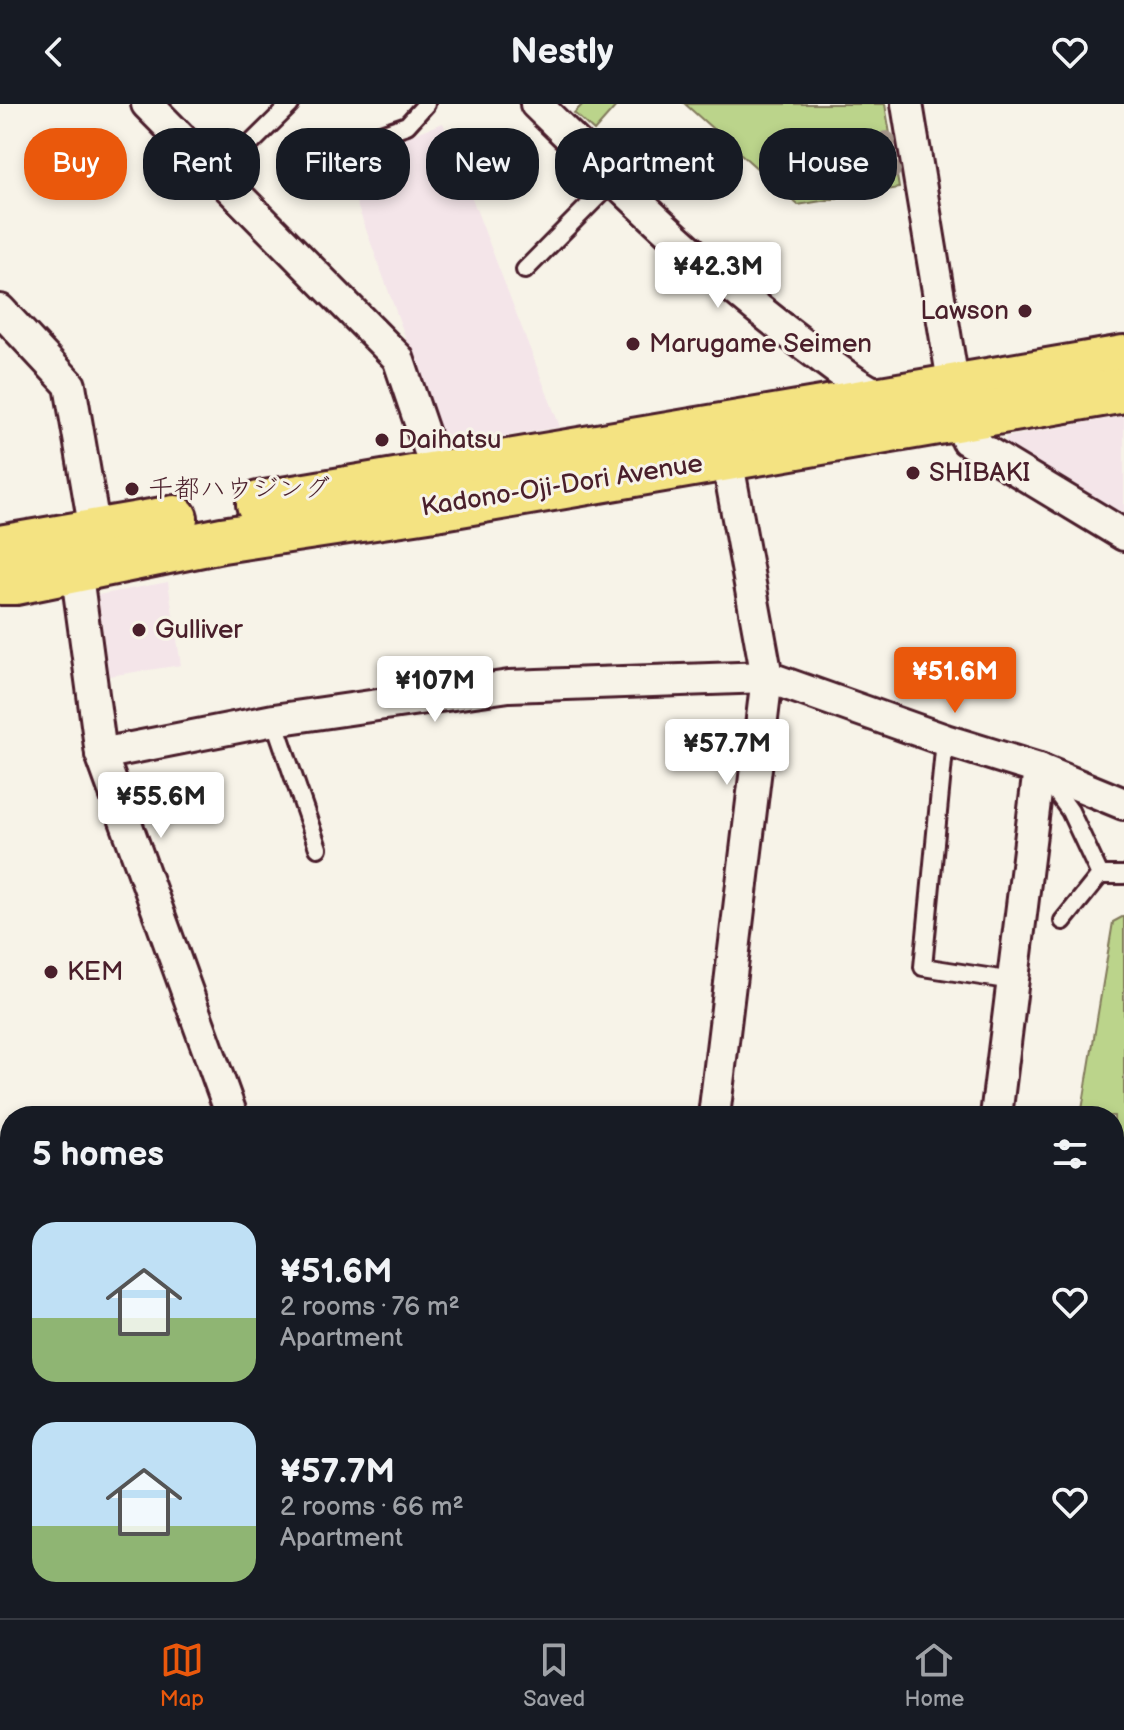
<!DOCTYPE html>
<html lang="en">
<head>
<meta charset="utf-8">
<style>
	:root { --surface:#171b24; --page:#242831; --text:#f1f3f6; --muted:#9ea1a6; --line:#363941; --accent:#ea580c }
	body { margin:0; font-family:"Balsamiq Sans","Klee One",sans-serif; background:var(--page); color:var(--text); height:100vh; display:flex; flex-direction:column; font-size:30px; white-space:nowrap }
	* { box-sizing:border-box; margin:0 }
	p { font-size:26px; color:var(--muted) }
	.icon { flex:none; width:44px; height:44px; fill:none; stroke:currentColor; stroke-width:2; stroke-linecap:round; stroke-linejoin:round }
	.map { position:relative; flex:1; overflow:hidden }
	.sheet { position:absolute; left:0px; top:1002px; width:1124px; height:512px; display:flex; flex-direction:column; background:var(--surface); border-radius:32px 32px 0 0; box-shadow:0 4px 12px #0003 }
	.sheet>* { flex:none }
	.guide { position:absolute; left:24px; top:24px; width:1076px; height:72px; display:flex; gap:16px }
	.price { position:absolute; translate:-50% -68px; padding:0 18px; border-radius:8px; background:#fff; color:#222; font-size:26px; line-height:52px; filter:drop-shadow(0 2px 4px #0008) }
	.price::after { content:''; position:absolute; left:50%; top:48px; width:24px; height:18px; margin-left:-12px; background:inherit; clip-path:polygon(0 0,100% 0,50% 100%) }
	.price.current { background:var(--accent); color:#fff }
	ul { padding:0; list-style:none }
	li { display:flex; align-items:center; gap:24px; height:200px; padding:0 32px }
	li span { display:grid; place-items:center; flex:none; width:224px; height:160px; border-radius:24px; color:#555 }
	li>.icon { margin-inline-start:auto }
	span .icon { width:96px; height:96px; fill:#fffc; stroke-width:1 }
	li b { font-size:34px }
	h2 { display:flex; justify-content:space-between; align-items:center; height:96px; padding:0 32px; font-size:34px }
	.pill { padding:0 28px; border-radius:32px; background:var(--surface); box-shadow:0 4px 12px #0003; font-size:28px; line-height:72px }
	.pill.current { background:var(--accent); color:#fff }
	header { display:flex; justify-content:space-between; align-items:center; height:104px; padding:0 32px; background:var(--surface); font-size:36px; font-weight:700 }
	.tabs { display:flex; justify-content:space-around; align-items:center; height:112px; border-top:2px solid var(--line); background:var(--surface); font-size:22px; color:var(--muted) }
	.tabs a { display:grid; justify-items:center; gap:4px }
	.tabs .current { color:var(--accent) }
	.map>svg:first-child { display:block }
	.built { fill:#f4e5e9 }
	.green { fill:#bbd48b; stroke:#827a5b; stroke-width:2 }
	.water { fill:#99c9f5; stroke:#7985a4; stroke-width:2 }
	.lines { fill:none; stroke-linecap:round; stroke-linejoin:round }
	.lane-casing { stroke:#4a1f2b; stroke-width:22 }
	.street-casing { stroke:#4a1f2b; stroke-width:36 }
	.highway-casing { stroke:#4a1f2b; stroke-width:50 }
	.lane { stroke:#f7f3e8; stroke-width:16 }
	.street { stroke:#f7f3e8; stroke-width:30 }
	.highway { stroke:#f4e382; stroke-width:44 }
	.tree { fill:#a7978d }
	.poi-dot { fill:#4a1f2b; stroke:#f7f3e8; stroke-width:3 }
	.labels { text-anchor:middle; dominant-baseline:central; stroke-width:6; stroke-linejoin:round; paint-order:stroke }
	.poi-label { font-size:26px; fill:#4a1f2b; stroke:#f7f3e8; text-anchor:start }
	.street-label { font-size:26px; fill:#4a1f2b; stroke:#f7f3e8 }
</style>
</head>
<body>
<header><svg class="icon" aria-label="back" viewBox="0 0 24 24"><path d="M15 5l-7 7 7 7"/></svg>Nestly<svg class="icon" aria-label="heart" viewBox="0 0 24 24"><path d="M12 20l-8-8c-3-5 5-10 8-4 3-6 11-1 8 4z"/></svg></header>
<div class="map">
<svg width="1124" height="1514" viewBox="0 0 1124 1514">
	<rect width="100%" height="100%" fill="#f7f3e8"/>
	<filter id="ink" filterUnits="userSpaceOnUse"><feTurbulence type="fractalNoise" baseFrequency=".0125" numOctaves="2"/><feDisplacementMap in="SourceGraphic" scale="16" xChannelSelector="R" yChannelSelector="G"/><feConvolveMatrix kernelMatrix="1 2 1 2 8 2 1 2 1" color-interpolation-filters="sRGB"/></filter>
	<g filter="url(#ink)">
		<!-- built -->
		<g class="built">
			<polygon points="443,19 560,323 445,342 341,57"/>
			<polygon points="1124,312 1124,414 1004,347 1006,333"/>
			<polygon points="168,478 181,561 109,572 98,491"/>
		</g>
		<!-- green -->
		<g class="green">
			<polygon points="583,0 618,0 594,27 574,9"/>
			<polygon points="685,0 885,0 899,84 798,101"/>
			<polygon points="1124,812 1124,1265 1114,1267 1114,1012 1081,1012 1113,818"/>
		</g>
		<!-- water -->
		<polygon class="water" points="1124,1460 1124,1514 887,1514 920,1504 1114,1504 1114,1461"/>
		<g class="lines">
			<defs>
				<g id="lane">
					<polyline points="375,32 407,21 426,0"/>
					<polyline points="218,72 290,1"/>
					<polyline points="525,166 614,76"/>
					<polyline points="274,616 318,744"/>
					<polyline points="945,636 923,863 1013,877"/>
					<polyline points="1044,671 1070,707 1100,771 1063,817"/>
					<polyline points="1100,771 1124,771"/>
				</g>
				<g id="street">
					<polyline points="147,0 398,254 444,389"/>
					<path d="M 536,0 C 625,87 713,174 814,248 C 837,265 863,287 891,296"/>
					<polyline points="907,0 959,314 967,336 1124,431"/>
					<polyline points="0,206 70,281 98,445"/>
					<polyline points="76,464 101,650 232,1012"/>
					<polyline points="101,650 274,616 509,582 767,573 945,636 1039,665 1124,700"/>
					<polyline points="714,1012 767,573 727,354"/>
					<polyline points="996,1012 1039,665"/>
					<polyline points="415,1514 441,1504"/>
				</g>
				<g id="highway">
					<polyline points="259,400 1124,254"/>
					<polyline points="0,444 175,414"/>
					<polyline points="0,478 16,478 222,436 448,402 1124,286"/>
				</g>
			</defs>
			<!-- lane casing -->
			<use href="#lane" class="lane-casing"/>
			<!-- street casing -->
			<use href="#street" class="street-casing"/>
			<!-- highway casing -->
			<use href="#highway" class="highway-casing"/>
			<!-- lane -->
			<use href="#lane" class="lane"/>
			<!-- street -->
			<use href="#street" class="street"/>
			<!-- highway -->
			<use href="#highway" class="highway"/>
		</g>
		<!-- trees -->
		<g class="tree">
			<circle cx="886" cy="37" r="10"/>
			<circle cx="842" cy="50" r="10"/>
			<circle cx="891" cy="66" r="10"/>
		</g>
	</g>
	<!-- markers -->
	<g class="poi-dot">
		<circle cx="1025" cy="207" r="8"/>
		<circle cx="633" cy="240" r="8"/>
		<circle cx="382" cy="336" r="8"/>
		<circle cx="913" cy="369" r="8"/>
		<circle cx="132" cy="385" r="8"/>
		<circle cx="139" cy="526" r="8"/>
		<circle cx="51" cy="868" r="8"/>
	</g>
	<g class="labels">
		<!-- poi labels -->
		<g class="poi-label">
			<text x="1009" y="207" text-anchor="end">Lawson</text>
			<text x="649" y="240">Marugame Seimen</text>
			<text x="398" y="336">Daihatsu</text>
			<text x="929" y="369">SHIBAKI</text>
			<text x="148" y="385">千都ハウジング</text>
			<text x="155" y="526">Gulliver</text>
			<text x="67" y="868">KEM</text>
		</g>
		<!-- street labels -->
		<g class="street-label">
			<text transform="translate(562 382) rotate(-9)">Kadono-Oji-Dori Avenue</text>
		</g>
	</g>
</svg>
<b class="price" style="left:718px;top:206px">¥42.3M</b>
<b class="price current" style="left:955px;top:611px">¥51.6M</b>
<b class="price" style="left:435px;top:620px">¥107M</b>
<b class="price" style="left:727px;top:683px">¥57.7M</b>
<b class="price" style="left:161px;top:736px">¥55.6M</b>
<div class="guide">
<a class="pill current">Buy</a>
<a class="pill">Rent</a>
<a class="pill">Filters</a>
<a class="pill">New</a>
<a class="pill">Apartment</a>
<a class="pill">House</a>
</div>
<section class="sheet">
<h2>5 homes<svg class="icon" aria-label="filters" viewBox="0 0 24 24"><path d="M4 7h16M4 17h16"/><circle cx="9" cy="7" r="2"/><circle cx="15" cy="17" r="2"/></svg></h2>
<ul>
<li><span style="background:linear-gradient(#bfe0f5 60%,#8fb573 0)"><svg class="icon" aria-label="home" viewBox="0 0 24 24"><path d="M3 11l9-7 9 7M6 9v11h12V9"/></svg></span><div><b>¥51.6M</b><p>2 rooms · 76 m²</p><p>Apartment</p></div><svg class="icon" aria-label="heart" viewBox="0 0 24 24"><path d="M12 20l-8-8c-3-5 5-10 8-4 3-6 11-1 8 4z"/></svg></li>
<li><span style="background:linear-gradient(#bfe0f5 65%,#8fb573 0)"><svg class="icon" aria-label="home" viewBox="0 0 24 24"><path d="M3 11l9-7 9 7M6 9v11h12V9"/></svg></span><div><b>¥57.7M</b><p>2 rooms · 66 m²</p><p>Apartment</p></div><svg class="icon" aria-label="heart" viewBox="0 0 24 24"><path d="M12 20l-8-8c-3-5 5-10 8-4 3-6 11-1 8 4z"/></svg></li>
</ul>
</section>
</div>
<nav class="tabs">
<a class="current"><svg class="icon" aria-label="map" viewBox="0 0 24 24"><path d="M3 6l6-2 6 2 6-2v14l-6 2-6-2-6 2zM9 4v14M15 6v14"/></svg>Map</a>
<a><svg class="icon" aria-label="saved" viewBox="0 0 24 24"><path d="M7 4h10v16l-5-4-5 4z"/></svg>Saved</a>
<a><svg class="icon" aria-label="home" viewBox="0 0 24 24"><path d="M3 11l9-7 9 7M6 9v11h12V9"/></svg>Home</a>
</nav>
</body>
</html>
